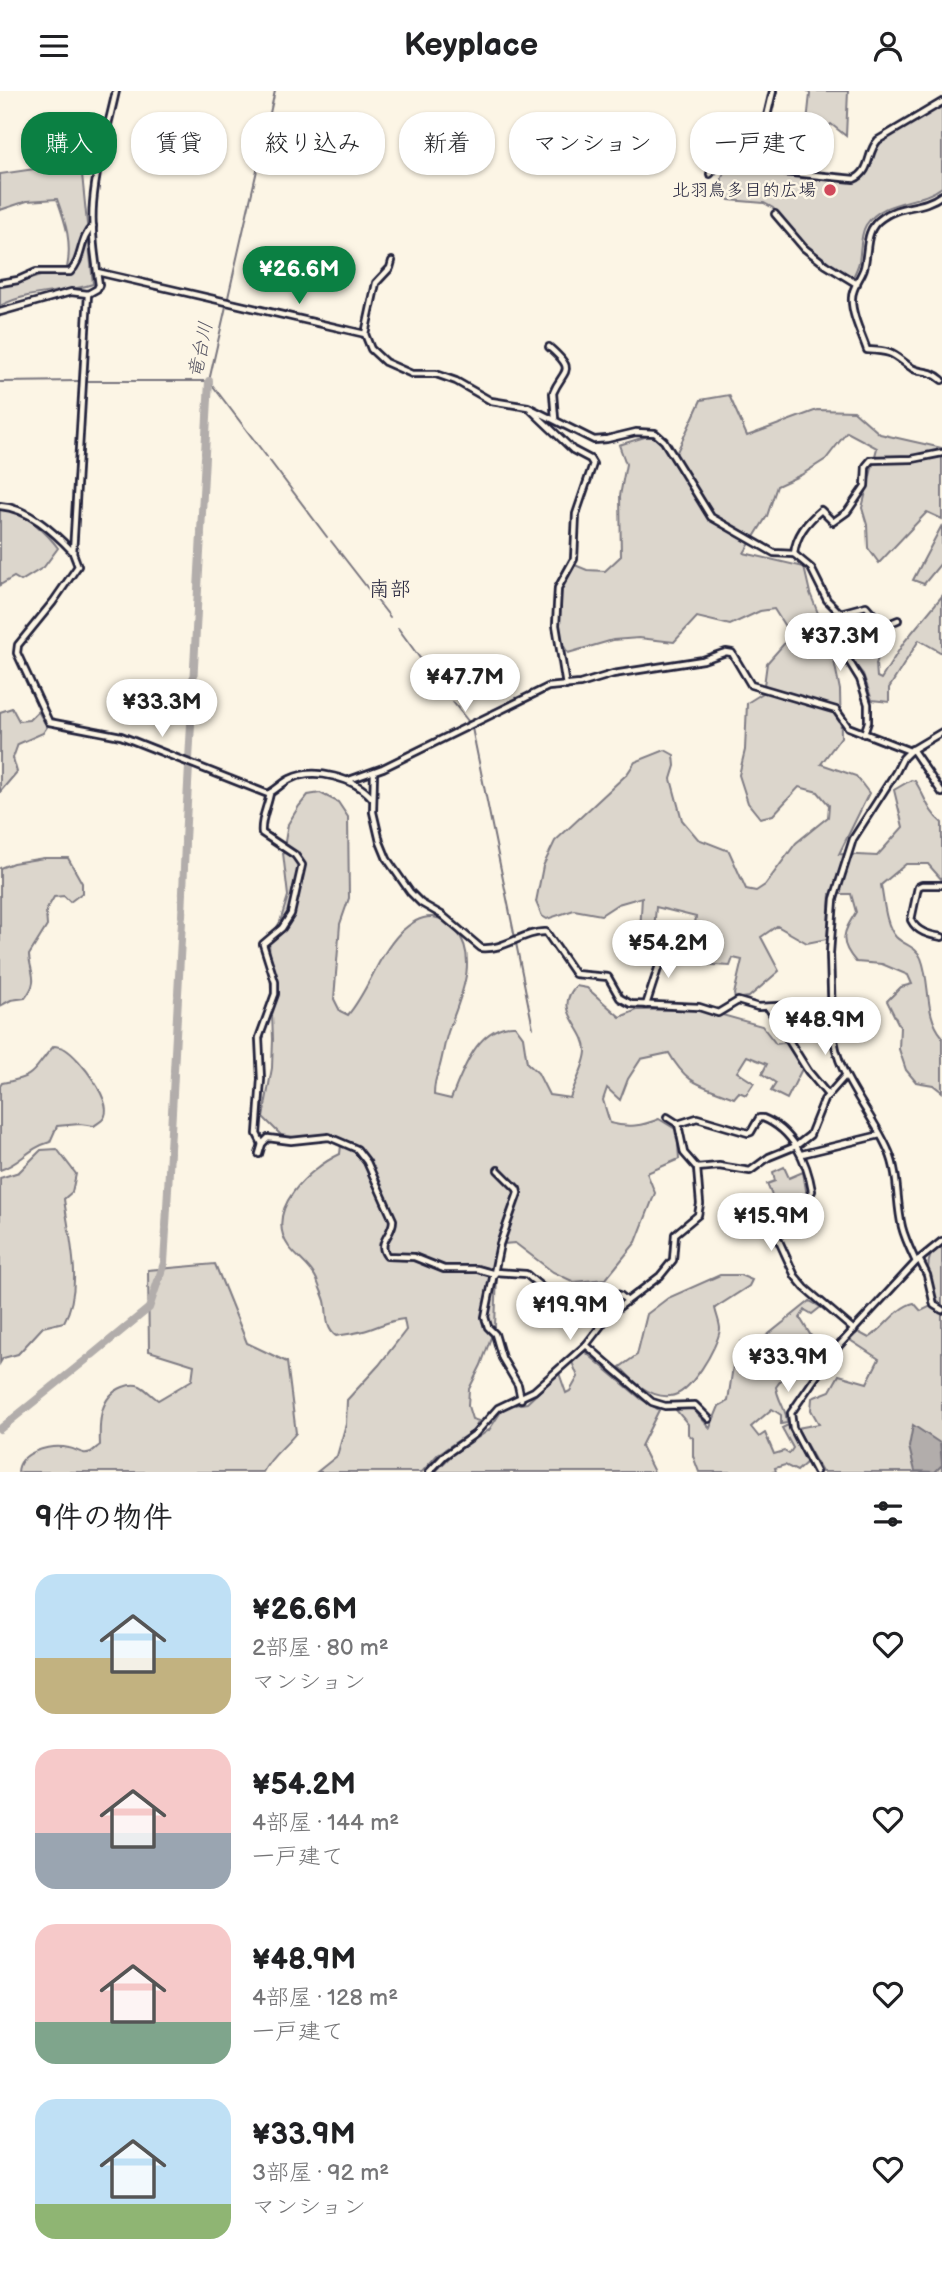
<!DOCTYPE html>
<html lang="ja">
<head>
<meta charset="utf-8">
<style>
	:root { --surface:#fff; --page:#f2f2f2; --text:#202124; --muted:#757577; --accent:#0b8043 }
	body { margin:0; font-family:"Balsamiq Sans","Klee One",sans-serif; background:var(--page); color:var(--text); height:100vh; display:flex; flex-direction:column; font-size:26px; white-space:nowrap }
	* { box-sizing:border-box; margin:0 }
	p { font-size:23px; color:var(--muted) }
	.icon { flex:none; width:38px; height:38px; fill:none; stroke:currentColor; stroke-width:2; stroke-linecap:round; stroke-linejoin:round }
	.map { position:relative; height:1381px; overflow:hidden }
	.details { display:flex; flex-direction:column; background:var(--surface); flex:1 }
	.details>* { flex:none }
	.top-card { position:absolute; left:21px; top:21px; width:901px; height:63px; display:flex; gap:14px }
	.price { position:absolute; translate:-50% -60px; padding:0 16px; border-radius:24px; background:#fff; color:#222; font-size:23px; line-height:46px; filter:drop-shadow(0 2px 4px #0008) }
	.price::after { content:''; position:absolute; left:50%; top:42px; width:21px; height:16px; margin-left:-10px; background:inherit; clip-path:polygon(0 0,100% 0,50% 100%) }
	.price.current { background:var(--accent); color:#fff }
	ul { padding:0; list-style:none }
	li { display:flex; align-items:center; gap:21px; height:175px; padding:0 35px }
	li span { display:grid; place-items:center; flex:none; width:196px; height:140px; border-radius:21px; color:#555 }
	li>.icon { margin-inline-start:auto }
	span .icon { width:84px; height:84px; fill:#fffc; stroke-width:1 }
	li b { font-size:30px }
	h2 { display:flex; justify-content:space-between; align-items:center; height:84px; padding:0 35px; font-size:30px }
	.tag { padding:0 24px; border-radius:28px; background:var(--surface); box-shadow:0 2px 5px #0004; font-size:24px; line-height:63px }
	.tag.current { background:var(--accent); color:#fff }
	header { display:flex; justify-content:space-between; align-items:center; height:91px; padding:0 35px; background:var(--surface); font-size:32px; font-weight:700 }
	.map>svg:first-child { display:block }
	.green { fill:#dcd6cc; stroke:#7f7c84; stroke-width:2 }
	.water { fill:#b2adab; stroke:#78757e; stroke-width:2 }
	.lines { fill:none; stroke-linecap:round; stroke-linejoin:round }
	.stream { stroke:#78757e; stroke-width:2 }
	.river { stroke:#b2adab; stroke-width:8 }
	.minor-casing { stroke:#22223b; stroke-width:10 }
	.minor { stroke:#fcf5e5; stroke-width:4.5 }
	.poi-dot { fill:#d1495b; stroke:#fcf5e5; stroke-width:2.5 }
	.labels { text-anchor:middle; dominant-baseline:central; stroke-width:5; stroke-linejoin:round; paint-order:stroke }
	.poi-label { font-size:18px; fill:#22223b; stroke:#fcf5e5; text-anchor:end }
	.water-label { font-size:19px; font-style:italic; fill:#545362; stroke:#fcf5e5 }
	.quarter-label { font-size:21px; fill:#22223b; stroke:#fcf5e5 }
</style>
</head>
<body>
<header><svg class="icon" aria-label="menu" viewBox="0 0 24 24"><path d="M4 6h16M4 12h16M4 18h16"/></svg>Keyplace<svg class="icon" aria-label="person" viewBox="0 0 24 24"><circle cx="12" cy="8" r="4"/><path d="M4 21q1-7 8-7t8 7"/></svg></header>
<div class="map">
<svg width="942" height="1381" viewBox="0 0 942 1381">
	<rect width="100%" height="100%" fill="#fcf5e5"/>
	<filter id="ink" filterUnits="userSpaceOnUse"><feTurbulence type="fractalNoise" baseFrequency=".0143" numOctaves="2"/><feDisplacementMap in="SourceGraphic" scale="14" xChannelSelector="R" yChannelSelector="G"/><feConvolveMatrix kernelMatrix="1 2 1 2 8 2 1 2 1" color-interpolation-filters="sRGB"/></filter>
	<g filter="url(#ink)">
		<!-- green -->
		<g class="green">
			<polygon points="808,0 848,0 846,45 831,33 809,54 805,50 810,3"/>
			<path d="M 942,13 L 942,96 C 919,114 884,107 866,134 C 860,144 861,159 859,171 C 858,176 855,182 853,186 L 827,172 L 807,156 L 773,117 L 764,112 L 729,109 C 721,100 719,92 724,81 L 762,70 L 774,83 L 854,91 C 872,81 869,71 876,54 Z"/>
			<path d="M 48,76 L 82,83 L 93,193 C 63,203 29,199 0,215 L 0,193 L 24,190 L 67,177 C 72,151 66,133 57,108 L 27,110 L 0,119 L 0,83 Z"/>
			<path d="M 729,304 L 747,345 L 817,319 L 854,320 L 880,343 L 942,357 L 942,428 L 927,421 L 879,472 L 868,457 L 867,434 L 862,417 L 877,357 L 847,341 L 826,368 L 801,384 L 777,395 L 767,425 L 744,462 L 804,476 L 810,502 L 831,555 L 840,599 L 841,646 L 821,673 L 856,685 L 869,702 L 839,763 L 877,765 L 903,736 L 894,699 L 911,689 L 915,690 C 925,705 928,721 942,732 L 942,789 L 928,773 L 906,773 L 881,794 C 884,809 885,834 896,846 C 904,854 917,856 921,867 C 931,892 924,924 942,945 L 942,1001 L 933,994 L 916,991 L 906,979 L 899,958 L 900,936 L 887,910 L 901,896 L 912,893 L 908,884 L 882,873 L 856,871 C 838,850 843,842 856,821 L 851,803 L 830,803 L 827,848 L 807,852 L 777,835 L 761,846 L 779,880 L 749,906 L 735,908 L 734,903 L 742,869 L 733,867 L 730,875 L 699,873 L 689,869 L 696,826 L 656,816 L 653,851 L 640,841 L 642,806 L 618,813 L 601,824 L 574,819 L 547,828 L 542,825 L 536,811 L 543,775 L 555,750 L 627,683 L 635,671 L 665,659 L 674,664 L 675,675 L 671,688 L 682,729 L 698,748 L 729,760 L 746,798 L 756,800 L 765,794 L 796,752 L 828,726 L 829,714 L 818,701 L 799,696 L 773,724 L 760,727 L 748,712 L 739,684 L 745,659 L 747,612 L 763,602 L 767,572 L 791,545 L 774,518 L 760,520 L 730,534 L 697,526 L 674,551 L 639,547 L 613,549 L 568,562 L 560,549 L 559,505 L 562,494 L 575,474 L 587,479 L 605,480 L 621,465 L 620,405 L 626,373 L 619,354 L 651,344 L 676,363 L 701,309 Z"/>
			<path d="M 9,416 C 29,427 45,439 58,457 L 44,476 L 21,490 L 14,486 L 0,494 L 0,418 Z"/>
			<polygon points="942,434 942,471 924,493 913,489"/>
			<polygon points="942,505 942,562 919,549 889,597 889,611 872,609 863,583 852,570 873,532 879,537 871,555 880,562 876,573 877,586 881,588 904,551"/>
			<polygon points="12,617 19,630 29,629 38,620 47,636 43,642 18,653 13,667 17,681 0,701 0,621"/>
			<path d="M 320,702 L 338,711 L 348,726 L 349,807 L 340,833 L 334,908 L 340,920 L 348,924 C 369,899 377,866 400,842 C 408,834 420,825 433,826 C 441,827 451,833 456,839 C 480,869 459,909 448,941 C 444,953 443,965 439,978 C 436,987 434,993 434,1004 L 451,1008 C 463,979 478,933 515,935 L 523,946 L 527,972 L 538,982 L 549,1004 L 570,1007 C 574,993 586,973 586,960 C 586,936 552,920 576,895 L 587,897 L 620,926 L 637,919 L 701,918 L 762,935 L 776,953 L 788,951 L 803,976 L 787,1008 L 771,1000 L 776,992 L 762,983 L 767,973 L 747,965 L 737,981 L 754,992 L 746,1004 L 739,1001 L 734,1007 C 700,993 688,995 669,962 L 641,968 L 628,988 L 620,1009 L 607,997 L 603,1009 L 610,1032 C 628,1037 642,1035 659,1028 L 677,1039 L 679,1068 L 647,1082 L 655,1102 L 636,1151 L 606,1188 L 574,1191 L 553,1181 L 515,1152 L 503,1153 L 495,1166 L 497,1183 L 495,1235 L 481,1274 L 469,1298 L 468,1315 L 472,1328 L 479,1330 L 474,1339 L 438,1363 L 422,1381 L 317,1381 L 337,1365 L 346,1333 L 347,1309 L 379,1274 L 406,1239 L 404,1228 C 391,1229 382,1234 370,1238 C 359,1242 347,1243 336,1245 C 324,1236 328,1222 325,1210 C 323,1203 319,1196 317,1189 C 311,1175 298,1168 289,1156 C 263,1119 310,1077 340,1063 L 341,1054 L 334,1045 L 299,1047 L 281,1044 L 263,1026 L 272,977 L 273,948 L 269,849 L 280,831 L 288,805 L 283,762 L 288,733 L 299,715 L 308,704 Z"/>
			<path d="M 44,767 L 68,767 L 82,792 L 82,802 L 70,811 L 64,805 L 54,806 L 46,820 L 47,835 L 29,864 C 30,882 40,889 25,907 L 11,909 L 0,915 L 0,777 L 13,772 Z"/>
			<path d="M 54,955 C 56,955 64,957 65,958 C 79,966 116,1013 103,1028 C 101,1031 97,1032 94,1035 L 80,1033 L 57,1035 L 50,1051 C 26,1058 22,1072 0,1079 L 0,995 L 2,992 C 40,985 31,979 54,955 Z"/>
			<path d="M 57,1058 L 76,1083 L 72,1101 L 64,1108 C 69,1146 84,1196 64,1231 L 43,1236 L 18,1263 L 3,1267 L 0,1272 L 0,1087 L 19,1081 L 41,1059 Z"/>
			<polygon points="784,1076 789,1087 803,1081 807,1105 780,1123 767,1093 775,1090 773,1081"/>
			<path d="M 942,1154 L 942,1215 C 932,1206 925,1179 930,1166 C 932,1161 937,1157 942,1154 Z"/>
			<path d="M 215,1173 L 247,1252 L 287,1271 L 296,1342 C 284,1357 272,1364 263,1381 L 18,1381 C 19,1360 51,1353 69,1357 C 77,1358 82,1365 91,1361 C 93,1360 97,1356 100,1354 C 99,1332 99,1305 123,1296 C 128,1294 135,1293 140,1295 C 146,1298 152,1305 158,1309 L 192,1289 L 194,1274 L 149,1260 L 148,1179 Z"/>
			<path d="M 720,1184 L 740,1184 L 752,1189 L 749,1195 L 715,1217 C 716,1223 720,1232 720,1238 C 718,1256 690,1304 670,1305 C 649,1307 633,1290 620,1276 L 637,1264 L 647,1223 L 668,1207 Z"/>
			<path d="M 810,1210 L 821,1216 L 812,1223 L 805,1219 L 800,1227 L 816,1253 L 811,1269 L 809,1268 L 799,1278 L 787,1281 L 776,1296 C 778,1311 787,1318 787,1332 L 781,1333 L 781,1324 L 772,1318 L 751,1336 L 759,1346 L 765,1342 L 774,1363 L 784,1360 L 789,1363 L 793,1357 L 782,1337 L 788,1334 L 807,1371 L 797,1380 L 785,1374 L 775,1377 L 776,1381 L 699,1381 L 693,1365 L 693,1347 L 688,1343 L 688,1333 L 676,1319 L 680,1315 L 692,1317 L 710,1337 L 719,1315 L 728,1310 L 733,1275 L 742,1259 L 741,1251 L 765,1246 Z"/>
			<path d="M 914,1212 L 921,1220 L 931,1215 L 942,1220 L 942,1381 L 822,1381 L 797,1337 L 819,1333 L 811,1319 L 812,1307 L 830,1300 L 839,1284 L 867,1292 L 879,1268 L 850,1249 L 858,1241 L 869,1247 C 885,1237 896,1216 914,1212 Z"/>
			<polygon points="584,1260 641,1308 659,1319 641,1355 654,1381 435,1381 452,1364 489,1339 502,1319 507,1315 527,1312 559,1282 566,1302 570,1300 578,1286 572,1271"/>
		</g>
		<!-- water -->
		<polygon class="water" points="913,1334 940,1352 942,1374 935,1381 915,1380 909,1356"/>
		<g class="lines">
			<!-- stream -->
			<g class="stream">
				<polyline points="85,290 208,290"/>
				<polyline points="209,290 275,0"/>
				<polyline points="0,291 80,290"/>
				<polyline points="210,291 267,366"/>
				<polyline points="270,370 327,446"/>
				<polyline points="331,450 390,526"/>
				<polyline points="398,537 449,607"/>
				<polyline points="453,611 468,630"/>
				<polyline points="472,637 515,847"/>
				<polyline points="516,852 533,937"/>
			</g>
			<!-- river -->
			<g class="river">
				<polyline points="205,362 209,290"/>
				<polyline points="201,440 205,366"/>
				<polyline points="197,517 201,443"/>
				<polyline points="193,594 197,520"/>
				<polyline points="189,669 193,597"/>
				<polyline points="185,749 189,675"/>
				<polyline points="182,825 185,752"/>
				<polyline points="178,903 182,830"/>
				<polyline points="174,980 178,907"/>
				<polyline points="170,1058 174,984"/>
				<polyline points="166,1135 170,1061"/>
				<polyline points="92,1264 149,1217 164,1172 166,1139"/>
				<polyline points="0,1338 87,1268"/>
			</g>
			<defs>
				<g id="minor">
					<polyline points="758,63 773,0"/>
					<path d="M 710,83 L 720,71 L 767,60 L 773,74 L 783,81 L 854,88 C 872,80 866,62 878,49 L 942,11"/>
					<path d="M 942,104 C 922,119 900,113 882,127 C 864,139 869,158 864,177 C 861,187 852,196 852,207 C 851,223 862,244 867,259 C 894,260 892,263 912,277 C 921,283 928,277 942,289"/>
					<polyline points="775,123 804,157 826,174 857,193"/>
					<polyline points="392,170 390,177 376,192 365,243 371,258 385,271 412,283 436,283 456,290 491,310 528,316 594,349 607,348 636,341 655,342 664,350 711,426 774,462 794,463 811,477 827,509 840,522 847,567 860,588 868,613 868,631 864,643"/>
					<polyline points="97,181 365,243"/>
					<path d="M 0,192 L 18,189 L 36,181 L 70,181 C 83,169 79,148 93,135"/>
					<path d="M 88,203 L 73,462 L 78,475 L 53,511 L 18,554 L 17,562 L 49,631 L 121,645 L 268,703 C 276,699 282,692 290,688 C 315,676 355,687 372,707"/>
					<path d="M 0,221 L 71,201 L 88,203 L 97,198 L 99,194 C 95,167 91,140 93,112 C 96,74 108,37 116,0"/>
					<path d="M 549,256 C 578,281 563,278 553,302 L 555,328"/>
					<polyline points="531,319 573,359 590,368 593,373 576,423 574,468 558,497 556,534 566,595"/>
					<path d="M 0,415 C 28,417 54,441 73,461"/>
					<path d="M 794,463 C 796,444 807,431 821,419 L 833,431 L 847,421 L 865,395 L 866,375 L 871,369 L 912,368 L 942,362"/>
					<polyline points="840,522 866,515 880,531 886,534 898,529"/>
					<polyline points="912,658 942,702"/>
					<path d="M 374,681 L 373,721 L 380,751 L 387,768 L 410,801 L 421,812 L 442,824 L 481,857 C 504,860 523,840 546,841 L 575,883 L 608,886 L 620,907 L 631,913 L 699,916 L 718,922 L 738,910 L 758,916 L 818,913 C 830,916 830,931 833,941"/>
					<polyline points="349,689 383,677 548,596 580,593 613,583 703,569 726,561 732,562 751,594 836,619 848,636 910,660"/>
					<path d="M 942,794 L 922,794 L 918,796 L 911,829 C 917,841 929,844 942,846"/>
					<polyline points="646,914 665,856"/>
					<polyline points="768,916 808,980 828,1004"/>
					<polyline points="832,930 830,862 834,808 853,748 896,681 903,667 910,660 942,641"/>
					<path d="M 833,939 C 835,985 872,1020 889,1061 C 899,1084 896,1112 902,1136 C 905,1148 911,1160 916,1171"/>
					<path d="M 667,1026 L 678,1033 L 697,1027 L 748,1042 L 751,1041 L 759,1027 L 763,1027 C 793,1039 807,1070 812,1100 L 808,1107 L 775,1131 L 774,1139 L 795,1185 L 805,1197 L 854,1239"/>
					<path d="M 262,1053 L 257,1043 L 261,988 L 259,947 L 275,903 L 275,891 L 263,853 L 282,837 L 291,823 L 302,774 L 295,764 L 262,742 C 260,729 268,715 270,702"/>
					<path d="M 259,1063 L 262,1053 L 268,1047 L 291,1050 L 329,1046 L 357,1058 L 367,1071 L 393,1129 C 393,1144 376,1151 387,1165 L 414,1166 L 444,1178 L 477,1178 L 495,1183"/>
					<polyline points="802,1063 880,1044"/>
					<polyline points="697,1077 719,1075 750,1080 769,1066 796,1055 810,1044 824,1009 845,985"/>
					<polyline points="498,1079 517,1098 518,1102 500,1153 485,1226 488,1236 495,1243 502,1267 518,1294 521,1308"/>
					<polyline points="919,1168 927,1184 934,1214 942,1219"/>
					<polyline points="495,1181 526,1183 545,1199 574,1207 613,1202 620,1204 626,1209"/>
					<polyline points="586,1254 652,1311 665,1315 695,1314 709,1328"/>
					<polyline points="429,1381 444,1365 475,1343 498,1317 534,1300 586,1254 610,1223 660,1185 673,1169 675,1143 698,1124 700,1113 697,1077 684,1062 678,1033"/>
					<polyline points="816,1381 793,1337 791,1322 833,1261 916,1171 942,1150"/>
				</g>
			</defs>
			<!-- minor casing -->
			<use href="#minor" class="minor-casing"/>
			<!-- minor -->
			<use href="#minor" class="minor"/>
		</g>
	</g>
	<!-- markers -->
	<circle class="poi-dot" cx="830" cy="99" r="7"/>
	<g class="labels">
		<!-- poi labels -->
		<g class="poi-label">
			<text x="816" y="99">北羽鳥多目的広場</text>
		</g>
		<!-- water labels -->
		<g class="water-label">
			<text transform="translate(201 259) rotate(-78)">竜台川</text>
		</g>
		<!-- quarter labels -->
		<g class="quarter-label">
			<text x="390" y="498">南部</text>
		</g>
	</g>
</svg>
<b class="price current" style="left:299px;top:215px">¥26.6M</b>
<b class="price" style="left:840px;top:582px">¥37.3M</b>
<b class="price" style="left:465px;top:623px">¥47.7M</b>
<b class="price" style="left:162px;top:648px">¥33.3M</b>
<b class="price" style="left:668px;top:889px">¥54.2M</b>
<b class="price" style="left:825px;top:966px">¥48.9M</b>
<b class="price" style="left:771px;top:1162px">¥15.9M</b>
<b class="price" style="left:570px;top:1251px">¥19.9M</b>
<b class="price" style="left:788px;top:1303px">¥33.9M</b>
<div class="top-card">
<a class="tag current">購入</a>
<a class="tag">賃貸</a>
<a class="tag">絞り込み</a>
<a class="tag">新着</a>
<a class="tag">マンション</a>
<a class="tag">一戸建て</a>
</div>
</div>
<section class="details">
<h2>9件の物件<svg class="icon" aria-label="filters" viewBox="0 0 24 24"><path d="M4 7h16M4 17h16"/><circle cx="9" cy="7" r="2"/><circle cx="15" cy="17" r="2"/></svg></h2>
<ul>
<li><span style="background:linear-gradient(#bfe0f5 60%,#c2b280 0)"><svg class="icon" aria-label="home" viewBox="0 0 24 24"><path d="M3 11l9-7 9 7M6 9v11h12V9"/></svg></span><div><b>¥26.6M</b><p>2部屋 · 80 m²</p><p>マンション</p></div><svg class="icon" aria-label="heart" viewBox="0 0 24 24"><path d="M12 20l-8-8c-3-5 5-10 8-4 3-6 11-1 8 4z"/></svg></li>
<li><span style="background:linear-gradient(#f6c9c9 60%,#9aa5b1 0)"><svg class="icon" aria-label="home" viewBox="0 0 24 24"><path d="M3 11l9-7 9 7M6 9v11h12V9"/></svg></span><div><b>¥54.2M</b><p>4部屋 · 144 m²</p><p>一戸建て</p></div><svg class="icon" aria-label="heart" viewBox="0 0 24 24"><path d="M12 20l-8-8c-3-5 5-10 8-4 3-6 11-1 8 4z"/></svg></li>
<li><span style="background:linear-gradient(#f6c9c9 70%,#7fa58c 0)"><svg class="icon" aria-label="home" viewBox="0 0 24 24"><path d="M3 11l9-7 9 7M6 9v11h12V9"/></svg></span><div><b>¥48.9M</b><p>4部屋 · 128 m²</p><p>一戸建て</p></div><svg class="icon" aria-label="heart" viewBox="0 0 24 24"><path d="M12 20l-8-8c-3-5 5-10 8-4 3-6 11-1 8 4z"/></svg></li>
<li><span style="background:linear-gradient(#bfe0f5 75%,#8fb573 0)"><svg class="icon" aria-label="home" viewBox="0 0 24 24"><path d="M3 11l9-7 9 7M6 9v11h12V9"/></svg></span><div><b>¥33.9M</b><p>3部屋 · 92 m²</p><p>マンション</p></div><svg class="icon" aria-label="heart" viewBox="0 0 24 24"><path d="M12 20l-8-8c-3-5 5-10 8-4 3-6 11-1 8 4z"/></svg></li>
</ul>
</section>
</body>
</html>
